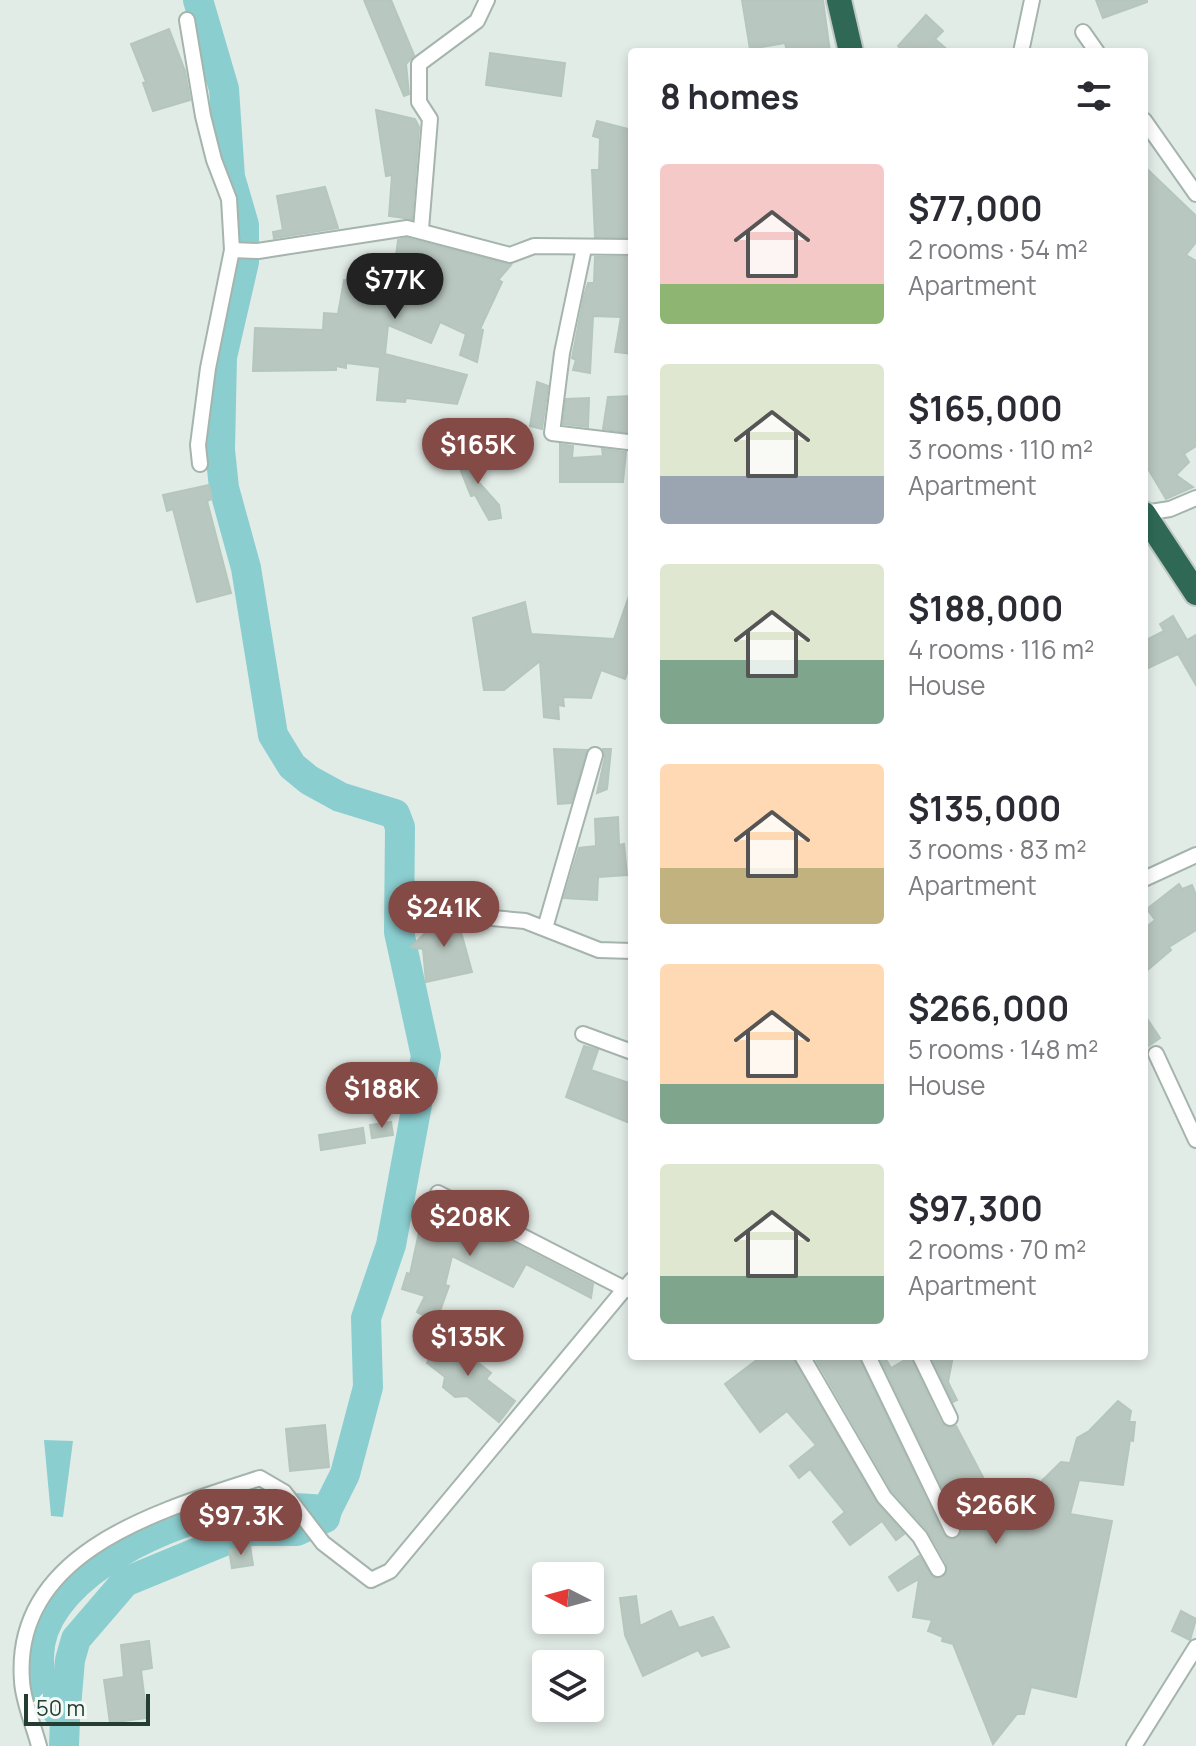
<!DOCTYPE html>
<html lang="en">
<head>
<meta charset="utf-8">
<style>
	:root { --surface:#fff; --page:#f2f2f3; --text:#2b2b33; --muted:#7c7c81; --accent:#834a46 }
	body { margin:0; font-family:Manrope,sans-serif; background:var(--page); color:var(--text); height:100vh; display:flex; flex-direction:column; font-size:30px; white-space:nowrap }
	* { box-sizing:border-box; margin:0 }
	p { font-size:26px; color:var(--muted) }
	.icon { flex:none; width:44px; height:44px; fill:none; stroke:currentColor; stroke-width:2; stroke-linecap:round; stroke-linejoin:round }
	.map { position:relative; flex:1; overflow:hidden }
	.sheet { position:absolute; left:628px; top:48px; width:520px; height:1312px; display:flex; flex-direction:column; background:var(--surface); border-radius:8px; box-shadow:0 4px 12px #0003 }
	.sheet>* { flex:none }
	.needle { width:52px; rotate:276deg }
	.tools { position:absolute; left:532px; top:1562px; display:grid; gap:16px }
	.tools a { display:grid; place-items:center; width:72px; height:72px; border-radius:8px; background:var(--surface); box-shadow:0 4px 12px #0003; font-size:40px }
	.scale { position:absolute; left:24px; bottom:20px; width:126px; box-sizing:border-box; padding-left:8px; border:4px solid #233d33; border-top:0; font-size:22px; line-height:28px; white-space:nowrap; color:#233d33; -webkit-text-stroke:6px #f3f9f5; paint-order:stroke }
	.price { position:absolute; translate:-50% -68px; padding:0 18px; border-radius:28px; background:var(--accent); color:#fff; font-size:26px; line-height:52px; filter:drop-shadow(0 2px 4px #0008) }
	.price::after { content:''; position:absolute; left:50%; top:48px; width:24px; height:18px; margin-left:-12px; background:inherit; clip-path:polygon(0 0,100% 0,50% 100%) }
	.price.on { background:#222; color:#fff }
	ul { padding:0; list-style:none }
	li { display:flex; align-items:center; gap:24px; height:200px; padding:0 32px }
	li span { display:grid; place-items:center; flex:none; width:224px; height:160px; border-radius:8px; color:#555 }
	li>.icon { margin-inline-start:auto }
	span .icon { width:96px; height:96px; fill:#fffc; stroke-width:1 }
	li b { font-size:34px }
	h2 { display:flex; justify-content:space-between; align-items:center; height:96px; padding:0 32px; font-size:34px }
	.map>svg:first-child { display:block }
	.water { fill:#8bced0 }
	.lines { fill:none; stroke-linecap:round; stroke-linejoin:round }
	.river { stroke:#8bced0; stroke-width:30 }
	.building { fill:#b8c7bf; stroke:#b5c6bd; stroke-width:2 }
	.street-casing { stroke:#a5b4ad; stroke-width:18 }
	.highway-casing { stroke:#c1c9c6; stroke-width:28 }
	.street { stroke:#fff; stroke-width:14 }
	.highway { stroke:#2f6956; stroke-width:24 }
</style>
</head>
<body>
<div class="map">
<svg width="1196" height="1746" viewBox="0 0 1196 1746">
	<rect width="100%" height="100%" fill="#e2ece7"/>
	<!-- water -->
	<polygon class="water" points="44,1440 73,1441 63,1517 51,1516"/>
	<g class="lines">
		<!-- river -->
		<g class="river">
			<polyline points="65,1719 70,1660 76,1639 125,1582 249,1531 297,1531 325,1518 327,1510"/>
			<path d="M 64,1746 L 65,1719 C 45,1701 40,1687 39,1660 C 36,1582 157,1525 222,1512 C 257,1505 293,1508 327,1510 L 345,1474 L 368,1387 L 366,1318 L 391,1245 L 426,1056 L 399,932 L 400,827 L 395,814 L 340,797 L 309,780 L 292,766 L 273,735 L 246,568 L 224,488 L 220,450 L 222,357 L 244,262 L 244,225 L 230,177 L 224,89 L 198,0"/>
		</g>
	</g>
	<!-- building -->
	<g class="building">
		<polygon points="364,0 391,0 414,55 406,64 409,94 404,96"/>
		<polygon points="742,0 823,0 830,52 787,52 785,43 750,49"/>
		<polygon points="1096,0 1147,0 1147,2 1103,18"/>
		<polygon points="926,15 943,31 935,39 950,52 904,52 898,46"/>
		<polygon points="169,29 185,71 190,100 153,111 143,83 146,82 131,44"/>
		<polygon points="490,53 565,63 561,96 486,85"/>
		<polygon points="376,110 415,119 419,127 412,219 389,216 392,175 386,176"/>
		<polygon points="597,121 632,130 632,237 595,237 592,170 599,170 600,138 593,136"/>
		<polygon points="1144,166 1196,216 1196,242 1186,255 1196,261 1196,446 1184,454 1189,462 1176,475 1193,487 1166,499 1144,462"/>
		<polygon points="325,187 338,228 274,238 273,232 283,230 277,196"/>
		<polygon points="406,238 511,265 498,280 502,282 480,329 483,330 477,362 460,355 466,334 440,322 431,343 388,325 385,354 467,375 457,404 406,398 405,402 377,400 380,367 346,363 346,368 336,366 336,370 253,371 255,328 323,330 324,313 338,314 344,280 359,282 361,260 395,264 398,240"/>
		<polygon points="595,257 632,257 632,354 615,352 621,317 593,316 590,373 573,370 576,360 572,358 584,296 588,283 594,283"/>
		<polygon points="537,382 548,386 542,429 530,426"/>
		<polygon points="632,396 632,433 603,429 608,397"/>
		<polygon points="589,398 588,427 563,424 566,399"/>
		<polygon points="560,444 573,446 572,458 603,456 602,449 626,452 623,482 560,482"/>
		<polygon points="460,447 473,449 474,477 499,505 501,518 489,520 475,495 471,496 461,471"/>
		<polygon points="209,485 212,499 207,501 231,593 197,602 173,509 167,511 163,495"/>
		<polygon points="630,593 632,660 625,679 601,670 591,698 563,697 564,706 558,705 559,719 544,717 540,661 504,690 484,690 473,618 525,602 531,634 614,639"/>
		<polygon points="1173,616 1187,640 1196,635 1196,685 1178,654 1144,670 1144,641 1164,631 1160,624"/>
		<polygon points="554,749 587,750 571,803 558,804"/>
		<polygon points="603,749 611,749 607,789 597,793 605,757"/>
		<polygon points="618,817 619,845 624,844 627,875 598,877 597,900 564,898 579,848 596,846 595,819"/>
		<polygon points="1179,884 1182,889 1192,885 1196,895 1196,930 1169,947 1171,950 1144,973 1144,929 1155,920 1147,909"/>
		<polygon points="425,918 451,919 466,926 468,932 461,932 472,972 426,982 423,949 411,947 425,933"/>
		<polygon points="1144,1014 1160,1038 1144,1049"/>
		<polygon points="584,1046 598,1050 591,1070 632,1084 632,1124 566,1097"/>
		<polygon points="391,1122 393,1135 372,1138 370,1125"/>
		<polygon points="363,1128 365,1143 321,1150 319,1135"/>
		<polygon points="425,1204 440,1205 593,1284 591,1298 526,1264 513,1287 452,1256 445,1285 449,1286 436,1322 417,1312 425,1296 402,1289 407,1273 410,1274"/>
		<polygon points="440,1333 491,1373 486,1379 515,1401 499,1422 467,1396 455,1397 443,1387 445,1377 427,1363"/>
		<polygon points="762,1356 792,1356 876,1502 904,1534 896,1540 882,1521 850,1545 833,1522 845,1512 810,1469 799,1478 790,1466 816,1445 787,1411 760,1432 725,1384"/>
		<polygon points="814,1356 858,1356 943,1534 950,1540 960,1536 961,1526 879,1356 884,1356 891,1368 910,1357 941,1423 948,1428 956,1426 987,1485 982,1488 1001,1521 1061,1462 1070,1463 1077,1438 1089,1431 1118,1401 1131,1411 1129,1422 1135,1422 1133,1441 1130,1440 1123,1485 1079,1480 1070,1514 1112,1521 1076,1697 1031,1687 1024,1714 1017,1714 993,1744 953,1644 942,1641 943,1637 928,1631 932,1620 913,1617 919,1579 898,1591 889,1577 919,1556 934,1578 946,1575 947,1564 928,1531 892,1491"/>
		<polygon points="931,1356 953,1356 948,1382 957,1400 953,1402"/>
		<polygon points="325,1425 329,1467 290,1471 286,1429"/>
		<polygon points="250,1546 253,1565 232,1568 229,1550"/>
		<polygon points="636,1596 640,1626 671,1611 679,1628 713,1617 729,1647 702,1656 698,1650 643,1676 625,1635 620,1598"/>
		<polygon points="1181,1611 1196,1619 1190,1640 1172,1631"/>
		<polygon points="149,1641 152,1668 141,1670 147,1718 110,1723 104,1680 124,1677 121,1645"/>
	</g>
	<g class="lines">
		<defs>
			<g id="street">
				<polyline points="187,20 203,116 214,160 229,199 232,250 208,368 198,445 200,464"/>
				<polyline points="1083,32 1097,52"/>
				<polyline points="1021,52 1032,0"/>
				<polyline points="1144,120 1196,194"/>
				<polyline points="421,229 430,119 419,102 419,64 477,21 487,0"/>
				<polyline points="584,248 562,353 552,433 628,442"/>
				<polyline points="232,250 258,251 407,228 510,255 534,246 632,247"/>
				<polyline points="1144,513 1170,509 1196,498"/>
				<polyline points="1144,879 1196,855"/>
				<polyline points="460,915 525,921 599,950 632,951"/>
				<polyline points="545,928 595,755"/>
				<polyline points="583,1034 632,1052"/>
				<polyline points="1156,1054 1196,1140"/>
				<polyline points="438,1193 627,1290"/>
				<polyline points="802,1356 884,1497 920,1537 938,1569"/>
				<polyline points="868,1356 952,1530"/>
				<polyline points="920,1356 950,1418"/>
				<path d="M 39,1746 C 34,1726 23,1702 22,1681 C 12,1551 161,1510 260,1478 L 284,1492 L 323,1543 L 371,1580 L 390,1571 L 632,1280"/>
				<polyline points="1134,1746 1196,1647"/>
			</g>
			<g id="highway">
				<polyline points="839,0 851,52"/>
				<polyline points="1144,514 1196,593"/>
			</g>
		</defs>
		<!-- street casing -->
		<use href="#street" class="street-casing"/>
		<!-- highway casing -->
		<use href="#highway" class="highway-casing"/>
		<!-- street -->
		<use href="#street" class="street"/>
		<!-- highway -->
		<use href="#highway" class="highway"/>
	</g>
</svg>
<div class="tools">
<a><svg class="needle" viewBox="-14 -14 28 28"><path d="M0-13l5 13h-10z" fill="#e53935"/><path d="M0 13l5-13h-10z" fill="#7c7c81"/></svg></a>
<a><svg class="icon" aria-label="layers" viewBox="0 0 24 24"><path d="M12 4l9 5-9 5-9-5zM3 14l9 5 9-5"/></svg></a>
</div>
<div class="scale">50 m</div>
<b class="price on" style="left:395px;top:321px">$77K</b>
<b class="price" style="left:478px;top:486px">$165K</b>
<b class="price" style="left:444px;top:949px">$241K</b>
<b class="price" style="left:382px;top:1130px">$188K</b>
<b class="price" style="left:470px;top:1258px">$208K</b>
<b class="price" style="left:468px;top:1378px">$135K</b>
<b class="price" style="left:996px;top:1546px">$266K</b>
<b class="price" style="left:241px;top:1557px">$97.3K</b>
<section class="sheet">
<h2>8 homes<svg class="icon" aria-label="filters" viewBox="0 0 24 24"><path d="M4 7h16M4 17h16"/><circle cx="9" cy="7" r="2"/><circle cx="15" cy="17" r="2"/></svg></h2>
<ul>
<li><span style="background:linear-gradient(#f6c9c9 75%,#8fb573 0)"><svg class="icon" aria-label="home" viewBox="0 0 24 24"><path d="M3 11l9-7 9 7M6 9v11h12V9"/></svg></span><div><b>$77,000</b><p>2 rooms · 54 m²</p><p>Apartment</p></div></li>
<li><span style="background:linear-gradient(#dfe7d0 70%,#9aa5b1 0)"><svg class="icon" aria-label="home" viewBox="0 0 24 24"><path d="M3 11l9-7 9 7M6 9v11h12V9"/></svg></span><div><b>$165,000</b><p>3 rooms · 110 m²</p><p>Apartment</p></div></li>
<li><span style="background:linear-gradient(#dfe7d0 60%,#7fa58c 0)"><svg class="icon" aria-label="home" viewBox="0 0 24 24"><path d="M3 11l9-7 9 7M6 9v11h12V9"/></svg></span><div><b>$188,000</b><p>4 rooms · 116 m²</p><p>House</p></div></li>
<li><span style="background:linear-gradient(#ffd9b3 65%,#c2b280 0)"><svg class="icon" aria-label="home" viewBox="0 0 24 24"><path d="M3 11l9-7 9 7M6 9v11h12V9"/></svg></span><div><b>$135,000</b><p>3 rooms · 83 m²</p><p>Apartment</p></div></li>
<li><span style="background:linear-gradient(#ffd9b3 75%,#7fa58c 0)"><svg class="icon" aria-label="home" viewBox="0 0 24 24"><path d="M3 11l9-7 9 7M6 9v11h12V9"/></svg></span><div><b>$266,000</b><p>5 rooms · 148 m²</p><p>House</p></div></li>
<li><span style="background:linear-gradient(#dfe7d0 70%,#7fa58c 0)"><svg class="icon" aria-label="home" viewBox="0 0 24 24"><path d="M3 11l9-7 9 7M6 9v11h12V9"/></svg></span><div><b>$97,300</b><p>2 rooms · 70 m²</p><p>Apartment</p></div></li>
</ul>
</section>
</div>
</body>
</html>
